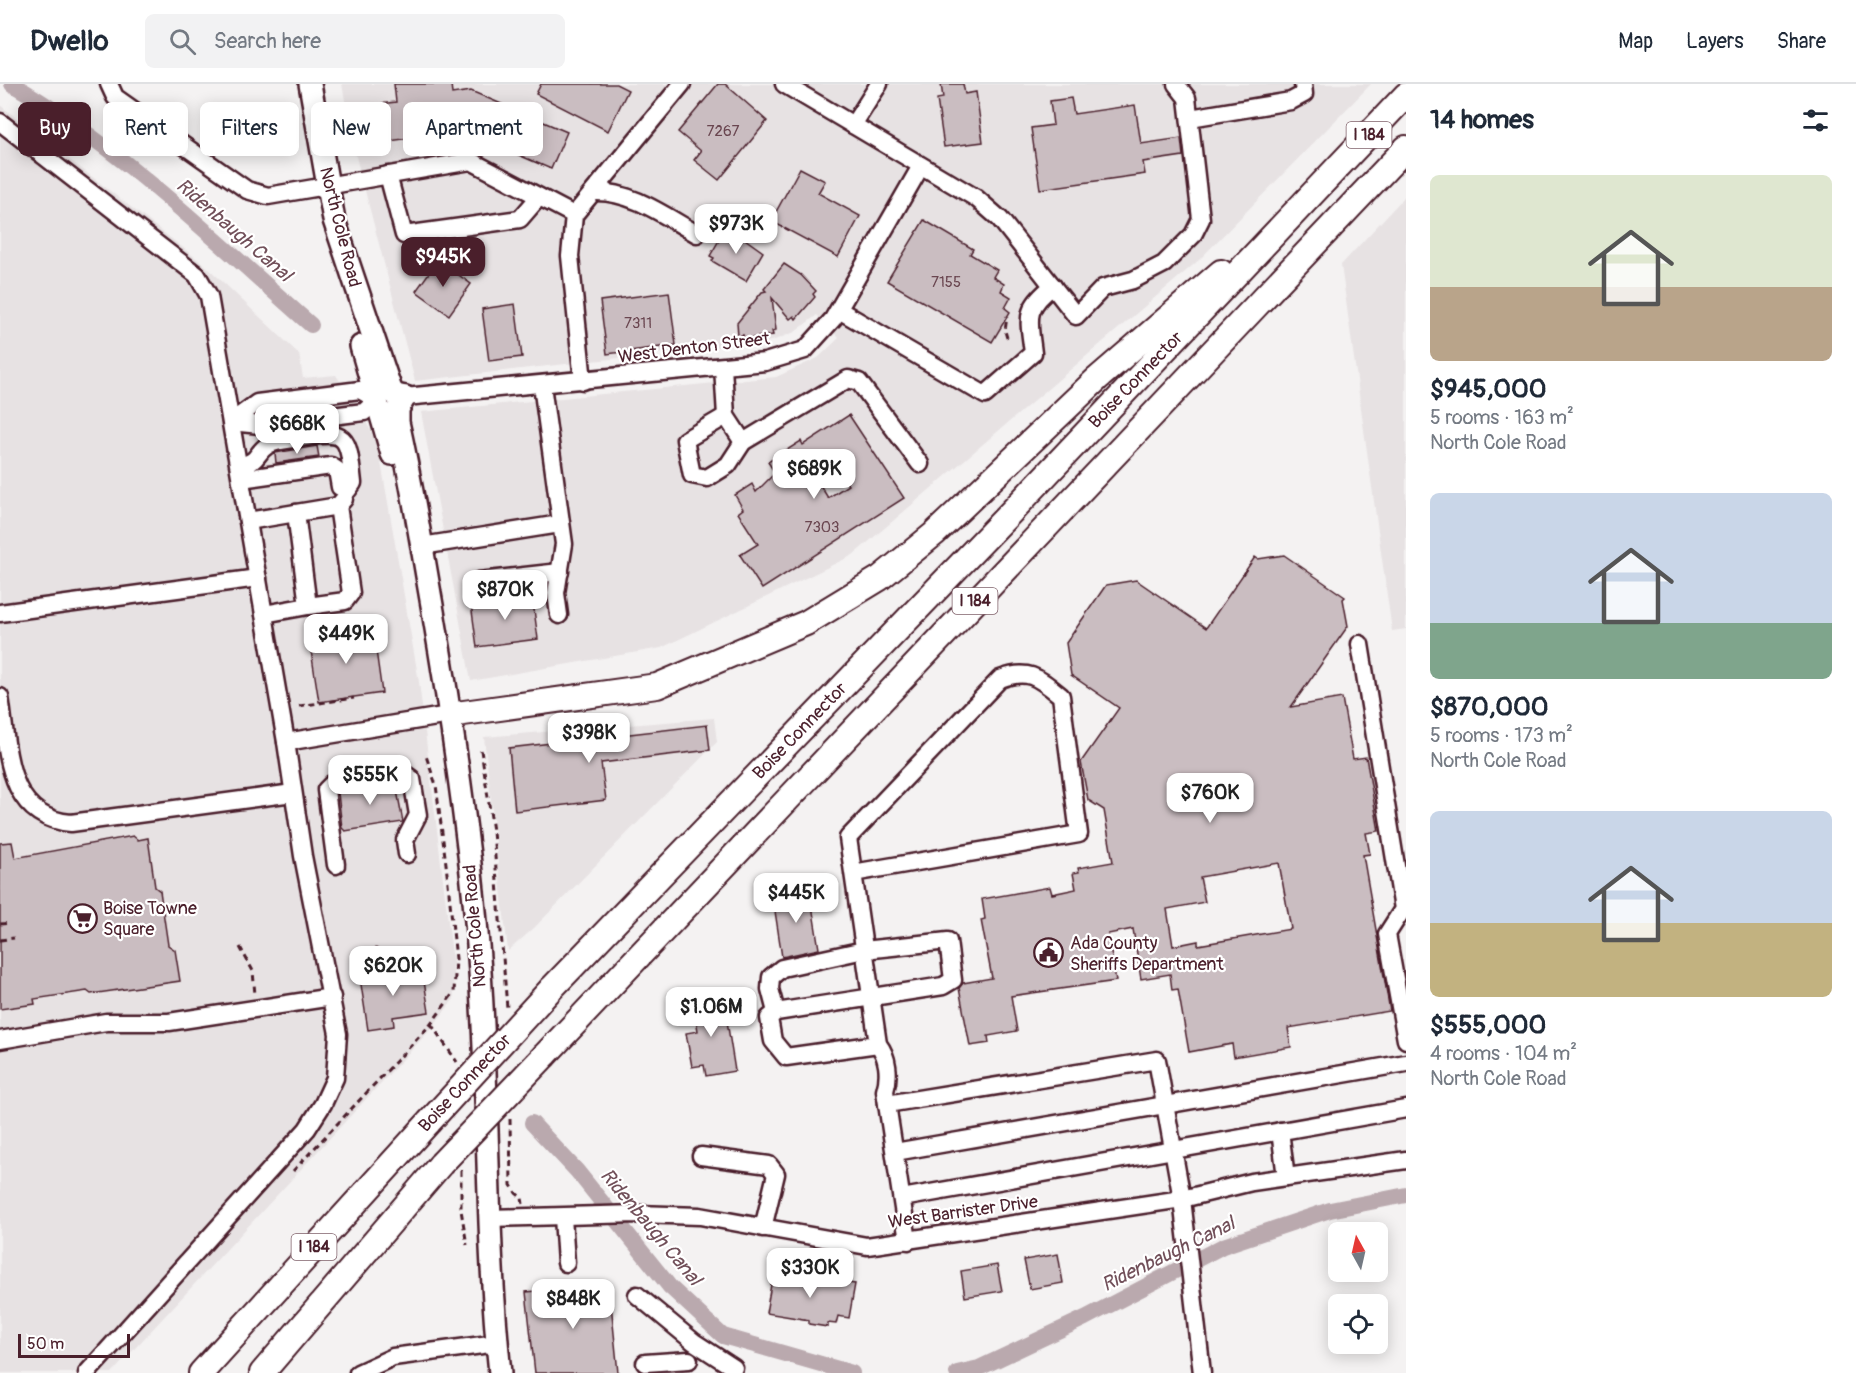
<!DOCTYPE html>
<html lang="en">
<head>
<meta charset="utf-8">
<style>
	:root { --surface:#fff; --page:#f2f2f3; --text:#1f2937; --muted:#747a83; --line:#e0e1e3; --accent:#4a1f2b }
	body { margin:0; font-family:Pangolin,sans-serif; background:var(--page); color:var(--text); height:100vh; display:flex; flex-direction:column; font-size:22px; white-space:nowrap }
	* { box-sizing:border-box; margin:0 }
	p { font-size:20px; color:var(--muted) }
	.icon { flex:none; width:33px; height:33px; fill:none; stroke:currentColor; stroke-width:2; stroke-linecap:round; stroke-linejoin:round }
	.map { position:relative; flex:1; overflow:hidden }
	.sheet { display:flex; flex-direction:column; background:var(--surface); width:450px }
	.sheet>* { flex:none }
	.banner { position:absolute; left:18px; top:18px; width:570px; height:54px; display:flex; gap:12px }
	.needle { width:39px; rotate:352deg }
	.fabs { position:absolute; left:1328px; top:1138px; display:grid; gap:12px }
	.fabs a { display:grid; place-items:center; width:60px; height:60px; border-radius:9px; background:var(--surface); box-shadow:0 3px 15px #0003; font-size:30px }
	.scale { position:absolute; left:18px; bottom:15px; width:112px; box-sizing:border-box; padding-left:6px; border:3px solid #4a1f2b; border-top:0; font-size:16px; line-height:21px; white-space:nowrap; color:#4a1f2b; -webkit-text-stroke:4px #fff; paint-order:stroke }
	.price { position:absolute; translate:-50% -51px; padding:0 14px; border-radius:12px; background:#fff; color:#222; font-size:20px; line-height:39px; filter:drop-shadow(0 2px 3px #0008) }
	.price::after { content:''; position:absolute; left:50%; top:36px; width:18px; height:14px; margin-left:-9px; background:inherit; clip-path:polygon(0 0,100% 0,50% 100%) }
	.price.current { background:var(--accent); color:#fff }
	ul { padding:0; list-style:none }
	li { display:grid; align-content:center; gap:12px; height:318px; padding:0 24px }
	li span { display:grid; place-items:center; height:186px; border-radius:9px; color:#555 }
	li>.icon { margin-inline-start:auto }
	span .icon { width:108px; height:108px; fill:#fffc; stroke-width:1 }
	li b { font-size:26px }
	h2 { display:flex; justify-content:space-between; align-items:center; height:72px; padding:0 24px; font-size:26px }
	.tag { padding:0 21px; border-radius:9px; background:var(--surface); box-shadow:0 3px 15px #0003; font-size:21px; line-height:54px }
	.tag.current { background:var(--accent); color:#fff }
	header { display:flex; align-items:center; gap:36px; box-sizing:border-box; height:84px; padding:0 30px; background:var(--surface); border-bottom:2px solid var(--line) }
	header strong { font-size:28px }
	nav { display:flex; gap:33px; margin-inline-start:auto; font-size:21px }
	.search { width:420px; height:54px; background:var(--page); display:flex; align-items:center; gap:15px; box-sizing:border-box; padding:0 21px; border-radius:9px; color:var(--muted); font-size:22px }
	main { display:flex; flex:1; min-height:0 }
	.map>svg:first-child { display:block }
	.built { fill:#e7e2e3 }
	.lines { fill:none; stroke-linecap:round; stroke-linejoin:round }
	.canal { stroke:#baa9ae; stroke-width:16 }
	.building { fill:#cabdc1; stroke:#4a1f2b; stroke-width:1.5; fill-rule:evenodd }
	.minor-casing { stroke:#4a1f2b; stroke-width:21 }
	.major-casing { stroke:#4a1f2b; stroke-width:26 }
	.highway-casing { stroke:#4a1f2b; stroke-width:28 }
	.path { stroke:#4a1f2b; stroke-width:3; stroke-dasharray:6 4.5; stroke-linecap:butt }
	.minor { stroke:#fff; stroke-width:16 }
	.major { stroke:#fff; stroke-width:21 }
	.highway { stroke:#fff; stroke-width:24 }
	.highway-bridge-casing { stroke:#4a1f2b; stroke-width:28; stroke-linecap:butt }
	.highway-bridge { stroke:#fff; stroke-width:24 }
	.labels { text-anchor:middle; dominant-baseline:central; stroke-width:4.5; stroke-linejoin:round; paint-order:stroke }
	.number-label { font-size:15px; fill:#6a4650 }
	.shield { fill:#fff; stroke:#80626b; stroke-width:1.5 }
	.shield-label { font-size:16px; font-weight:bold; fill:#4a1f2b }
	.street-label { font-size:18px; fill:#4a1f2b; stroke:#fff }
	.poi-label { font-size:18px; fill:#4a1f2b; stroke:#fff; text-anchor:start }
	.water-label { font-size:20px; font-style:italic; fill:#714f59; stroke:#fff }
</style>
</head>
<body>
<header>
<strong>Dwello</strong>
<div class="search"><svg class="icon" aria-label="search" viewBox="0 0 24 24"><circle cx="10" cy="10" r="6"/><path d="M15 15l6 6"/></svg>Search here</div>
<nav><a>Map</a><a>Layers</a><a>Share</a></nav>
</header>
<main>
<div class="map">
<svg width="1406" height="1289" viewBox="0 0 1406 1289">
	<rect width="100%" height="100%" fill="#f4f2f2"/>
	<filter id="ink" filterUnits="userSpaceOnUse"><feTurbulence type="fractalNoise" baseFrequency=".0167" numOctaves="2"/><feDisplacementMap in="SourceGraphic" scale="12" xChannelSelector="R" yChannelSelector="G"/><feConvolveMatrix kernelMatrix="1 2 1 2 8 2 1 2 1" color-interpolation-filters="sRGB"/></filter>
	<g filter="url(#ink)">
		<!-- built -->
		<g class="built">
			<polygon points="342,0 1371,0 1199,176 853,471 661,564 471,597 421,328 776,293 818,274 839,254 817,231 795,248 772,257 415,297 354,65"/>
			<polygon points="0,21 205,181 299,270 303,294 336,291 370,345 378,361 419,598 453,878 454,915 430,946 112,1289 0,1289"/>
			<polygon points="1406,111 1406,545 1392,547 1341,181"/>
			<polygon points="714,634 717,658 534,844 508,867 484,653"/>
		</g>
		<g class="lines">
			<!-- canal -->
			<g class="canal">
				<path d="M 12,0 C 120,63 218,159 311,241"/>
				<polyline points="532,1039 577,1087 670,1203 723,1252 852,1289"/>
				<polyline points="957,1289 979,1284 1085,1234 1223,1162 1330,1126 1406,1111"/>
			</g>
		</g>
		<!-- building -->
		<g class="building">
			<polygon points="394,0 451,0 452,10 471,7 567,48 551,85 463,47 367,60 361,22 396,18"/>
			<polygon points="541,0 616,0 628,6 608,47 536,10"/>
			<polygon points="718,0 725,0 767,37 719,96 694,76 701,67 678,48"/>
			<polygon points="941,0 963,0 965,10 976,8 983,58 944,63 937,15 943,14"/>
			<polygon points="1071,14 1074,30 1135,21 1141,60 1181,54 1183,72 1143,78 1145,90 1040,105 1031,44 1053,41 1050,17"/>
			<polygon points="800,84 825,97 818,109 860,132 838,173 771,137"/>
			<polygon points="924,136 973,165 970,170 997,186 993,193 1004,200 1001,207 1011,213 1005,224 1010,228 992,258 887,197"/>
			<polygon points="731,145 763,168 746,197 712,177 714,174 710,172 725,146 729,148"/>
			<polygon points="438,176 471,200 449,231 416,207"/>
			<polygon points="784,180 801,191 816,207 813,210 815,213 796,235 794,232 790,235 772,214 776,246 772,247 773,251 744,255 743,251 738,252 737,239 762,208 766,207 764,205"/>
			<polygon points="669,208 676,261 607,270 600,217"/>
			<polygon points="515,220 522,273 489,277 482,225"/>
			<path d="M 849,331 L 904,414 L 762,505 L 740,471 L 758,460 L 738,429 L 743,425 L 735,411 L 752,400 L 756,408 L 775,389 L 768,378 L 801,357 L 803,361 ZM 831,376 L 848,401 L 828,414 L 812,388 Z"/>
			<polygon points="317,362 319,373 276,379 275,369"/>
			<path d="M 1284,471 L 1345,513 L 1343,515 L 1348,542 L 1291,623 L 1342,614 L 1353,675 L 1366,673 L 1379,747 L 1366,749 L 1370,770 L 1363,771 L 1390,927 L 1288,944 L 1291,963 L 1234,973 L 1232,960 L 1189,968 L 1178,905 L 1172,906 L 1170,890 L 1141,895 L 1133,845 L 1108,850 L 1116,897 L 1011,912 L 1017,947 L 988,952 L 989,959 L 970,962 L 959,904 L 963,899 L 992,894 L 981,836 L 985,835 L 982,815 L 1050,803 L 1052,810 L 1076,805 L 1073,789 L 1079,788 L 1078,784 L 1113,778 L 1104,726 L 1088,716 L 1081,678 L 1119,624 L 1071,591 L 1066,559 L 1106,501 L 1136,496 L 1206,544 L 1255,473 L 1258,475 ZM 1279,779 L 1291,845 L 1198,861 L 1198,857 L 1173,862 L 1167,825 L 1205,818 L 1200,793 Z"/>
			<polygon points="532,511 538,555 477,563 471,520"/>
			<polygon points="373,545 382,609 319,618 309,554"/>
			<polygon points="707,641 710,666 601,679 606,716 515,727 509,664"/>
			<polygon points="395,696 403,738 345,747 342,744 338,709 353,700 360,701"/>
			<polygon points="133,752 138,756 148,754 155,803 160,807 168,861 175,866 180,897 91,910 87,907 34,915 35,920 0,925 0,759 12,758 15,774"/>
			<polygon points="810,809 819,865 782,873 773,814"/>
			<polygon points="422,885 429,928 393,933 394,942 368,946 360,894"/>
			<polygon points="723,912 735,987 706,992 704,981 692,983 686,949 698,947 693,917"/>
			<polygon points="1058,1170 1063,1199 1030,1205 1024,1176"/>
			<polygon points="997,1181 1002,1207 965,1213 961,1187"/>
			<polygon points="773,1189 855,1200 849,1234 838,1232 836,1240 828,1239 828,1243 809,1240 809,1236 766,1229"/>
			<polygon points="609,1200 618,1289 535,1289 526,1208"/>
		</g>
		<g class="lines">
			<defs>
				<g id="minor">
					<polyline points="109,0 115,13 247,106 268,112 471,77 574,131"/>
					<polyline points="784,0 976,114 1000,135 1076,232 1103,204 1133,196 1164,180 1193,151 1201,135 1187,14 1176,0"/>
					<polyline points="1190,34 1291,17 1304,10 1303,0"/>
					<polyline points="0,38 197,191 209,212 286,658 303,772 338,950 335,994 323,1020 307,1045 87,1289"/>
					<polyline points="853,41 879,0"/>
					<polyline points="388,91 404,151 520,135 539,113"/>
					<path d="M 595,108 C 632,107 666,133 697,150"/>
					<path d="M 839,226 L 985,311 L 1033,269 C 1029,235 1023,225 1053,202"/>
					<polyline points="723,283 726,332 743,358 848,295 859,298 920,380"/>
					<polyline points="583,297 570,172 574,131 682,0"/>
					<polyline points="542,301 564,460 556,509 559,531"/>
					<polygon points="360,306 377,316 364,328 260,341 231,338 257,319"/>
					<polyline points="405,313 765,278 805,266 833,235 921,82"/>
					<polyline points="726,332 685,356 692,391 707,394 728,381 743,358"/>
					<path d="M 239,382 C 261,377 254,370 268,361 C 277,356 291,356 300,354 C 348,345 348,352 353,399 L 348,406 L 340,403 L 337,386 L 331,382 L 241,395"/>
					<polyline points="248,437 338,422 344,415"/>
					<polyline points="422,462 560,440"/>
					<polyline points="479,497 560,488"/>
					<polyline points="308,522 345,517 351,509 338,422"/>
					<polyline points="0,529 258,494"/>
					<polyline points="264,530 308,522 296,429"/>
					<polyline points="1360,560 1403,825 1387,850 1406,956"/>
					<path d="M 0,613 C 8,664 5,733 71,739 L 293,709"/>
					<polyline points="286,658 449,631"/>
					<polyline points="358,691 398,685 412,695 418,731 405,756 407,770"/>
					<polyline points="336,781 326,706 332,700 344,694"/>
					<path d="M 853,789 L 1079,750 L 1061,612 C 1039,594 1029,584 1000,595 L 848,754 L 878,960 C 888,973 890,991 885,1007 L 908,1157"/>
					<polyline points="776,928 770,905 771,893 782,884 864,866 948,857 953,896 943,902 776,928 769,934 773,957 786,973 878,960"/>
					<polyline points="0,956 106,938 169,938 332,913"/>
					<polyline points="887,1020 1157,976 1182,1115 1202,1289"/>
					<polyline points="1280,1047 1286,1093"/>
					<polyline points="895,1068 1406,979"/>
					<polyline points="701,1072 769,1081 776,1090 763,1144"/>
					<polyline points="902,1114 1406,1025"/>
					<polyline points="563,1133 566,1179"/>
					<polyline points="488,1134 637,1130 700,1132 867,1162 1182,1115 1252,1098 1406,1076"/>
					<polyline points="637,1211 694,1258 734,1284"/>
					<polyline points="645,1279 689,1276"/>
					<polyline points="358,1289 393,1273 497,1259"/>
				</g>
				<g id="major">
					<polyline points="310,0 334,136 391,306 396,311 405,313"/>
					<polyline points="361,262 392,370"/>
					<path d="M 405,313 L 398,325 L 398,338 C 412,400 422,464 433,527 C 452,638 469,749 478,861 C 490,1004 485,1147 500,1289"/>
				</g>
				<g id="highway">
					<polyline points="449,631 657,602 806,539 880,494 934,450 1097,295 1221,188"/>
					<polyline points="551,905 1013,426 1406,11"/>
					<polyline points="545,971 1406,64"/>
					<polyline points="201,1289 429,1038"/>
					<polyline points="262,1289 441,1080"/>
				</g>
			</defs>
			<!-- minor casing -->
			<use href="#minor" class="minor-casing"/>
			<!-- major casing -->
			<use href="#major" class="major-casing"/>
			<!-- highway casing -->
			<use href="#highway" class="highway-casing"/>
			<!-- path -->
			<g class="path">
				<polyline points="1007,254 1005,247 1007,232"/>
				<polyline points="299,622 354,614"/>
				<polyline points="481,666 493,747 507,924"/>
				<polyline points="0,840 10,839"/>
				<polyline points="0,856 14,854"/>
				<polyline points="240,863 253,887 255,911"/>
				<polyline points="374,887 372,873 377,864"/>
				<polyline points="431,940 457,978"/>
				<polyline points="510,1035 511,1101 516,1109 522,1114 523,1120"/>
				<polyline points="461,1086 461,1126 467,1161"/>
				<polyline points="293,1087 431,940 454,908 456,875 446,780 436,701 426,672"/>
			</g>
			<!-- minor -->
			<use href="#minor" class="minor"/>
			<!-- major -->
			<use href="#major" class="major"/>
			<!-- highway -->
			<use href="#highway" class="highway"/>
			<defs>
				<g id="highway-bridge">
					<polyline points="429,1038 551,905"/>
					<polyline points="441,1080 545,971"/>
				</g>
			</defs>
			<!-- highway-bridge casing -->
			<use href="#highway-bridge" class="highway-bridge-casing"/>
			<!-- highway-bridge -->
			<use href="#highway-bridge" class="highway-bridge"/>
		</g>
	</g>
	<!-- icons -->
	<defs>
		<symbol id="supermarket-ring" viewBox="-11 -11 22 22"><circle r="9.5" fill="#fff" stroke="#4a1f2b" stroke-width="1.5"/><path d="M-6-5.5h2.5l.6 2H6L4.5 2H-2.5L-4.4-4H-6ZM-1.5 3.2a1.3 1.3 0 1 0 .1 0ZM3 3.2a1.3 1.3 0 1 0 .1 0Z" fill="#4a1f2b"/></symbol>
		<symbol id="civic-ring" viewBox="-11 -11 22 22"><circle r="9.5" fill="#fff" stroke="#4a1f2b" stroke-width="1.5"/><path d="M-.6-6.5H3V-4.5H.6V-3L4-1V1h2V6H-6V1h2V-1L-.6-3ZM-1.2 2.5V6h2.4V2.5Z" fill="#4a1f2b"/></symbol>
	</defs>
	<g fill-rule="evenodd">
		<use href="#supermarket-ring" x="66" y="818" width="33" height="33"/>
		<use href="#civic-ring" x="1032" y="852" width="33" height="33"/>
	</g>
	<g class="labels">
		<!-- number labels -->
		<g class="number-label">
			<text x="723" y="47">7267</text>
			<text x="946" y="198">7155</text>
			<text x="638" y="239">7311</text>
			<text x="822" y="443">7303</text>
		</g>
		<!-- shield labels -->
		<g class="shield">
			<rect x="1346.5" y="38" width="45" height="26" rx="4.5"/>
			<rect x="952.5" y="504" width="45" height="26" rx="4.5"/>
			<rect x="291.5" y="1150" width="45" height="26" rx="4.5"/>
		</g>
		<g class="shield-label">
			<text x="1369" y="51">I 184</text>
			<text x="975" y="517">I 184</text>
			<text x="314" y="1163">I 184</text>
		</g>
		<!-- street labels -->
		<g class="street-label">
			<text transform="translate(340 143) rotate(76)">North Cole Road</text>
			<text transform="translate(694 264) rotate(-7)">West Denton Street</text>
			<text transform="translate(1136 296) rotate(-46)">Boise Connector</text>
			<text transform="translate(800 647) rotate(-46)">Boise Connector</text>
			<text transform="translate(475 842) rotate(-95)">North Cole Road</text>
			<text transform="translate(465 999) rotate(-47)">Boise Connector</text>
			<text transform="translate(963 1128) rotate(-8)">West Barrister Drive</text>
		</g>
		<!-- poi labels -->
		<g class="poi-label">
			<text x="103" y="824">Boise Towne<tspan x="103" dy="21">Square</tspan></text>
			<text x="1070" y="859">Ada County<tspan x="1070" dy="21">Sheriffs Department</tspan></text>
		</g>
		<!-- water labels -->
		<g class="water-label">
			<text transform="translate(234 146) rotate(41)">Ridenbaugh Canal</text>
			<text transform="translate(651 1143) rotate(50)">Ridenbaugh Canal</text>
			<text transform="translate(1168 1170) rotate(-26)">Ridenbaugh Canal</text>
		</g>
	</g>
</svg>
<div class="fabs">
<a><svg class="needle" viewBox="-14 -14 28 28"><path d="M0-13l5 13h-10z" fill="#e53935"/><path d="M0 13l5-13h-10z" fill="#747a83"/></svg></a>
<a><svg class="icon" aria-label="locate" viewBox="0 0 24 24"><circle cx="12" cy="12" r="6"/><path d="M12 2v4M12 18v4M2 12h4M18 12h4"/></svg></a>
</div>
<div class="scale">50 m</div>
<b class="price" style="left:736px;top:171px">$973K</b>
<b class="price current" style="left:443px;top:204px">$945K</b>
<b class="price" style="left:297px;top:371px">$668K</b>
<b class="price" style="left:814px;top:416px">$689K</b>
<b class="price" style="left:505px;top:537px">$870K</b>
<b class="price" style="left:346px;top:581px">$449K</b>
<b class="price" style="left:589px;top:680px">$398K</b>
<b class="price" style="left:370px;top:722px">$555K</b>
<b class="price" style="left:1210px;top:740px">$760K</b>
<b class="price" style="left:796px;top:840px">$445K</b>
<b class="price" style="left:393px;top:913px">$620K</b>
<b class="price" style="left:711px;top:954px">$1.06M</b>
<b class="price" style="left:810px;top:1215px">$330K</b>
<b class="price" style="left:573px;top:1246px">$848K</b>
<div class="banner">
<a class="tag current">Buy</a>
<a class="tag">Rent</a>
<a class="tag">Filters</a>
<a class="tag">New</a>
<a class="tag">Apartment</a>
</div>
</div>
<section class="sheet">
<h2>14 homes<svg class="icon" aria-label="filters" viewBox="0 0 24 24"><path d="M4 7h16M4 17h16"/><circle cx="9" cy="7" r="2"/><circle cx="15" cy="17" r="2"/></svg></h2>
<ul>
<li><span style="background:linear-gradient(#dfe7d0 60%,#b9a48a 0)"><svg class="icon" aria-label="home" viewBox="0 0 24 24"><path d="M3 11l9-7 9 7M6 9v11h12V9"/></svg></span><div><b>$945,000</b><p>5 rooms · 163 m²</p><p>North Cole Road</p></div></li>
<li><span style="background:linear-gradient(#c9d6e8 70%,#7fa58c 0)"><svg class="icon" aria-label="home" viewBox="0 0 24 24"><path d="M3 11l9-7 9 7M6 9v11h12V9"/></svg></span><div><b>$870,000</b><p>5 rooms · 173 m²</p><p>North Cole Road</p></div></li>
<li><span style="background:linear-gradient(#c9d6e8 60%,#c2b280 0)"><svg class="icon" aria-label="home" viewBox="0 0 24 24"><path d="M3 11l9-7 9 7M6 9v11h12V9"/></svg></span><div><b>$555,000</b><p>4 rooms · 104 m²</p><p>North Cole Road</p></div></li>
</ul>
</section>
</main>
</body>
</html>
